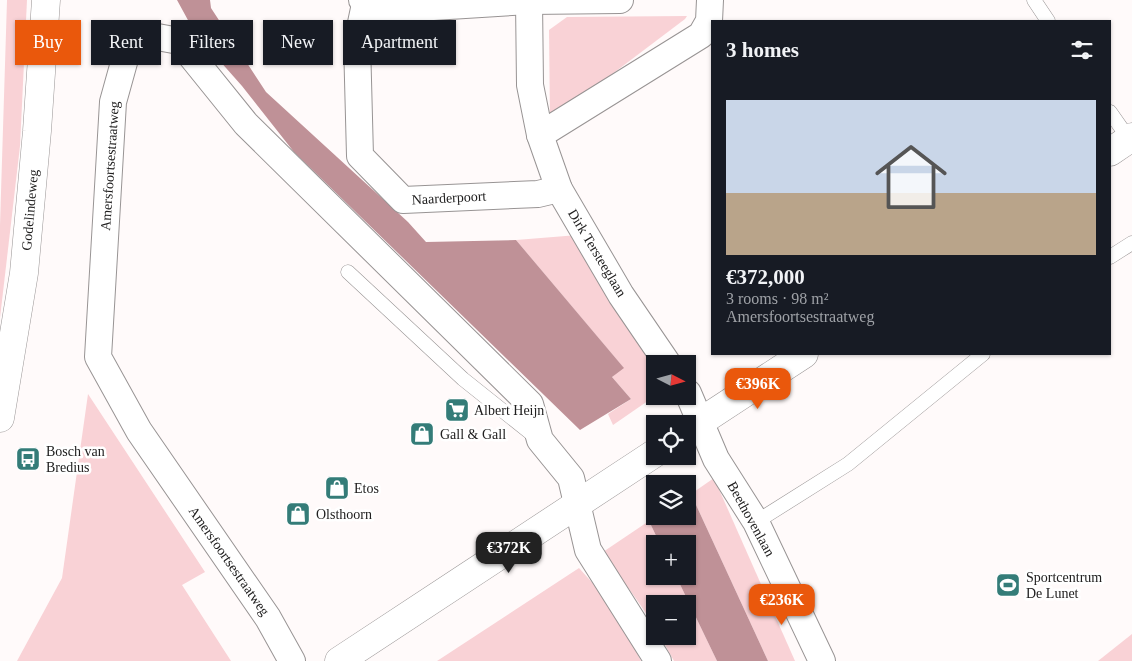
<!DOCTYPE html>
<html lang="en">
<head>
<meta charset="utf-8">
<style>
	:root { --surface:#171b24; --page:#20242c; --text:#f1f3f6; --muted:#9ea1a6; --accent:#ea580c }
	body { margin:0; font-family:Georgia,serif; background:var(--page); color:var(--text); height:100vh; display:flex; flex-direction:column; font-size:19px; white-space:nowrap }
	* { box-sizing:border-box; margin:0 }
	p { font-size:16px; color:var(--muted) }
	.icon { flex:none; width:28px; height:28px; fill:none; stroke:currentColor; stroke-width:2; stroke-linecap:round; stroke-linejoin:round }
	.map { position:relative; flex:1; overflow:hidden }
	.side { position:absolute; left:711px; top:20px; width:400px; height:335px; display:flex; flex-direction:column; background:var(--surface); border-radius:0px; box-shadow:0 1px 4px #0004 }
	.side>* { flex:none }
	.hud { position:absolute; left:15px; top:20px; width:475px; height:45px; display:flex; gap:10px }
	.needle { width:32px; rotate:96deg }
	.buttons { position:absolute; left:646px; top:355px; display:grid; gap:10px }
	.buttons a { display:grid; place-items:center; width:50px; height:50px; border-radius:0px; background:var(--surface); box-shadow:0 1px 4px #0004; font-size:25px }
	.price { position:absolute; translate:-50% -42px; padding:0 11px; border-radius:10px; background:var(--accent); color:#fff; font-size:16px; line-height:32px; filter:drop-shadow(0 1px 2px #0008) }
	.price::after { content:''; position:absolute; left:50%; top:30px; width:15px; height:11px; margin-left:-8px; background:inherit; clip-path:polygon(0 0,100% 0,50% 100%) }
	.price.active { background:#222; color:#fff }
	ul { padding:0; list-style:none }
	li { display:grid; align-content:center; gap:10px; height:265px; padding:0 15px }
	li span { display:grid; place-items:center; height:155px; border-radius:0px; color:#555 }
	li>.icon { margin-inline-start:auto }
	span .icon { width:90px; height:90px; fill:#fffc; stroke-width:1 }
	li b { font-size:21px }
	h2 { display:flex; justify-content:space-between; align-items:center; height:60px; padding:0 15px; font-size:21px }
	.tag { padding:0 18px; border-radius:0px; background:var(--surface); box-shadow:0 1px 4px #0004; font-size:18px; line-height:45px }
	.tag.active { background:var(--accent); color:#fff }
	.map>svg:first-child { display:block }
	.green { fill:#f9d2d6 }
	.water { fill:#bf9197 }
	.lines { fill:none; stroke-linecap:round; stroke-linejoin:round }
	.service-casing { stroke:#989494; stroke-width:15 }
	.minor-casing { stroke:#989494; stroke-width:28 }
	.tertiary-casing { stroke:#989494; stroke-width:29 }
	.secondary-casing { stroke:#989494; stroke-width:29 }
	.service { stroke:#fff; stroke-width:14 }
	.minor { stroke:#fff; stroke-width:26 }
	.tertiary { stroke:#fff; stroke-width:28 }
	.secondary { stroke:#fff; stroke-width:28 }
	.labels { text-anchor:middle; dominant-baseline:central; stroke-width:5; stroke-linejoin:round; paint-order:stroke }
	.street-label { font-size:14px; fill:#212020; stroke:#fff }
	.poi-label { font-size:14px; fill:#212020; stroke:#fff; text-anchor:start }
</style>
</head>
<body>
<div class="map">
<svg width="1132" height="661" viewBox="0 0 1132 661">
	<rect width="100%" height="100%" fill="#fffafa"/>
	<!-- green -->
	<g class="green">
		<polygon points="7,0 27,0 20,146 0,318 0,225"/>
		<polygon points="687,16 685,19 550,121 549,30 567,17"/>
		<polygon points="578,235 655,364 655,396 613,425 608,414 631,399 612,377 623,367 516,240"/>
		<polygon points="88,394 205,572 182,585 231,661 17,661 62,578"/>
		<polygon points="714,478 795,661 768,661 691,494"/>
		<path d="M 649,521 L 660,544 L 655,544 L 655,576 L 676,576 L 717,661 L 674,661 L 660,636 L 688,636 L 688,604 L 655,604 L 655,628 C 639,601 621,577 600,554 Z"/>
		<polygon points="579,568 598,589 622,623 641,661 437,661"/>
		<polygon points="1132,634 1132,661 1098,661"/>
	</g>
	<!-- water -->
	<g class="water">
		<polygon points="177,0 210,0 211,8 266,92 408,222 426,242 516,240 624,368 612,377 631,399 580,430 294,152 242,86 195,33"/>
		<polygon points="691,494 768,661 717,661 676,576 688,576 688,544 660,544 649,521 657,516 688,516 688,496"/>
	</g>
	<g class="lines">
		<defs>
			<g id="service">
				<polyline points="1034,0 1048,21"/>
				<polyline points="1110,112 1131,142"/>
				<polyline points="1110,257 1132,243"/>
				<polyline points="348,272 463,379 537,438"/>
				<polyline points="756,522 848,464 983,354"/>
			</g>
			<g id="minor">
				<polyline points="362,0 365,4 385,10 529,1 620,0"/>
				<polyline points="529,1 530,85 540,135 559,189 621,295 668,364"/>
				<polyline points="365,4 357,42 360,156 403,200 538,194 559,189"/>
				<polyline points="540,135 701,35 709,21 710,0"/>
				<polyline points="688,393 716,459 756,522 822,661"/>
				<polyline points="292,661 268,618 139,431 98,357 113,102 128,48 152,36 179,41 246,124 530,404 540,440 571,478 588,550 658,661"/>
			</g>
			<g id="tertiary">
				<polyline points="1110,152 1132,137"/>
				<polyline points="688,430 804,354"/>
				<polyline points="339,661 655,453"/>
			</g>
			<polyline id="secondary" points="0,418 24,273 37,131 46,0"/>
		</defs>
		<!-- service casing -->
		<use href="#service" class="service-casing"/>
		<!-- minor casing -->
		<use href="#minor" class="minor-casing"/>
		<!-- tertiary casing -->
		<use href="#tertiary" class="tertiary-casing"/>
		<!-- secondary casing -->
		<use href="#secondary" class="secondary-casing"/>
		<!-- service -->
		<use href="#service" class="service"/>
		<!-- minor -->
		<use href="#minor" class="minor"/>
		<!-- tertiary -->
		<use href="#tertiary" class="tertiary"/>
		<!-- secondary -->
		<use href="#secondary" class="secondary"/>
	</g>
	<!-- icons -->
	<defs>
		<symbol id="supermarket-square" viewBox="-11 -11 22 22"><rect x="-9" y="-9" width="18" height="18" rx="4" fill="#347c78" stroke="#fff"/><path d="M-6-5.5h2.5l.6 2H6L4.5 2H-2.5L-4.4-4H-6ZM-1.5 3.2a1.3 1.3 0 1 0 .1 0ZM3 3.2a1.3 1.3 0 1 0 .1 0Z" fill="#fff"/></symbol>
		<symbol id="shop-square" viewBox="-11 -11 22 22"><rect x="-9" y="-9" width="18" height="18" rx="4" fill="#347c78" stroke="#fff"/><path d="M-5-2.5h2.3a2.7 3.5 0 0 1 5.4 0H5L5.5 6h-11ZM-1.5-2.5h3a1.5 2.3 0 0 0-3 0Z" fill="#fff"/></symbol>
		<symbol id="bus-square" viewBox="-11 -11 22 22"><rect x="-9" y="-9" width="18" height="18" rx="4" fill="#347c78" stroke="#fff"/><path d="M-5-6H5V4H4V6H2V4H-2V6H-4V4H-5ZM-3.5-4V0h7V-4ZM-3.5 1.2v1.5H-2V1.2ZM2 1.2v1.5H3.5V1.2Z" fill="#fff"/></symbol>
		<symbol id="stadium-square" viewBox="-11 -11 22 22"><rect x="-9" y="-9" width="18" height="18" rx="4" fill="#347c78" stroke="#fff"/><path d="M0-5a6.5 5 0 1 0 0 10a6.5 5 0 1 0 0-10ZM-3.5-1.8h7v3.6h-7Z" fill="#fff"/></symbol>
	</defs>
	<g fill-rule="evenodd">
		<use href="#supermarket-square" x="443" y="396" width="28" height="28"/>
		<use href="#shop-square" x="408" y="420" width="28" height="28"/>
		<use href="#bus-square" x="14" y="445" width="28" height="28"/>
		<use href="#shop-square" x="323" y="474" width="28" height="28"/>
		<use href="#shop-square" x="284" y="500" width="28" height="28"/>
		<use href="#stadium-square" x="994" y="571" width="28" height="28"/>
	</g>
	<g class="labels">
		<!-- street labels -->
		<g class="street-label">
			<text transform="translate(110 166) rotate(-86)">Amersfoortsestraatweg</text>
			<text transform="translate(449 198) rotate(-3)">Naarderpoort</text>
			<text transform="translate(30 210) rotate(-85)">Godelindeweg</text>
			<text transform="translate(597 253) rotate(59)">Dirk Tersteeglaan</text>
			<text transform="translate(751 519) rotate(61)">Beethovenlaan</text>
			<text transform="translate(229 561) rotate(55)">Amersfoortsestraatweg</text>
		</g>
		<!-- poi labels -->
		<g class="poi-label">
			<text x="474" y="410">Albert Heijn</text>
			<text x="440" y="434">Gall &amp; Gall</text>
			<text x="46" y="451">Bosch van<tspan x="46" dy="16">Bredius</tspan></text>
			<text x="354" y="488">Etos</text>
			<text x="316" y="514">Olsthoorn</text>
			<text x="1026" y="577">Sportcentrum<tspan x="1026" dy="16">De Lunet</tspan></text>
		</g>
	</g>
</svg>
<div class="buttons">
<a><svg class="needle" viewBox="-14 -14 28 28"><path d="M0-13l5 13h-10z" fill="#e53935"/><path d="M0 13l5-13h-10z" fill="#9ea1a6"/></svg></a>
<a><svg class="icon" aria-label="locate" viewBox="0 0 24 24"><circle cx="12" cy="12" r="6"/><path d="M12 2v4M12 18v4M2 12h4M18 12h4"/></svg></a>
<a><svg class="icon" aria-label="layers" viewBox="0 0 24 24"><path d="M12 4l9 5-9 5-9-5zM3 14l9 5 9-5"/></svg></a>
<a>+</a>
<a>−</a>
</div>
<b class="price" style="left:758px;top:410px">€396K</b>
<b class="price active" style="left:509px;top:574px">€372K</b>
<b class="price" style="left:782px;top:626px">€236K</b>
<div class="hud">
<a class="tag active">Buy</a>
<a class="tag">Rent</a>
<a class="tag">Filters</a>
<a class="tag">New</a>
<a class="tag">Apartment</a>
</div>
<section class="side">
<h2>3 homes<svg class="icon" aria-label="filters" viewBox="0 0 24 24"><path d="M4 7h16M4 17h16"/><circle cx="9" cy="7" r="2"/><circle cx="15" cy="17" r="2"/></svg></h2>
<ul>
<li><span style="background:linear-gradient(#c9d6e8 60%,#b9a48a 0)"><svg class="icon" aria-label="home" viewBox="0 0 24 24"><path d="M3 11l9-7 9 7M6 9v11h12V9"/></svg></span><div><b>€372,000</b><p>3 rooms · 98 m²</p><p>Amersfoortsestraatweg</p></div></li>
</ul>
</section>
</div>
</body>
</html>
